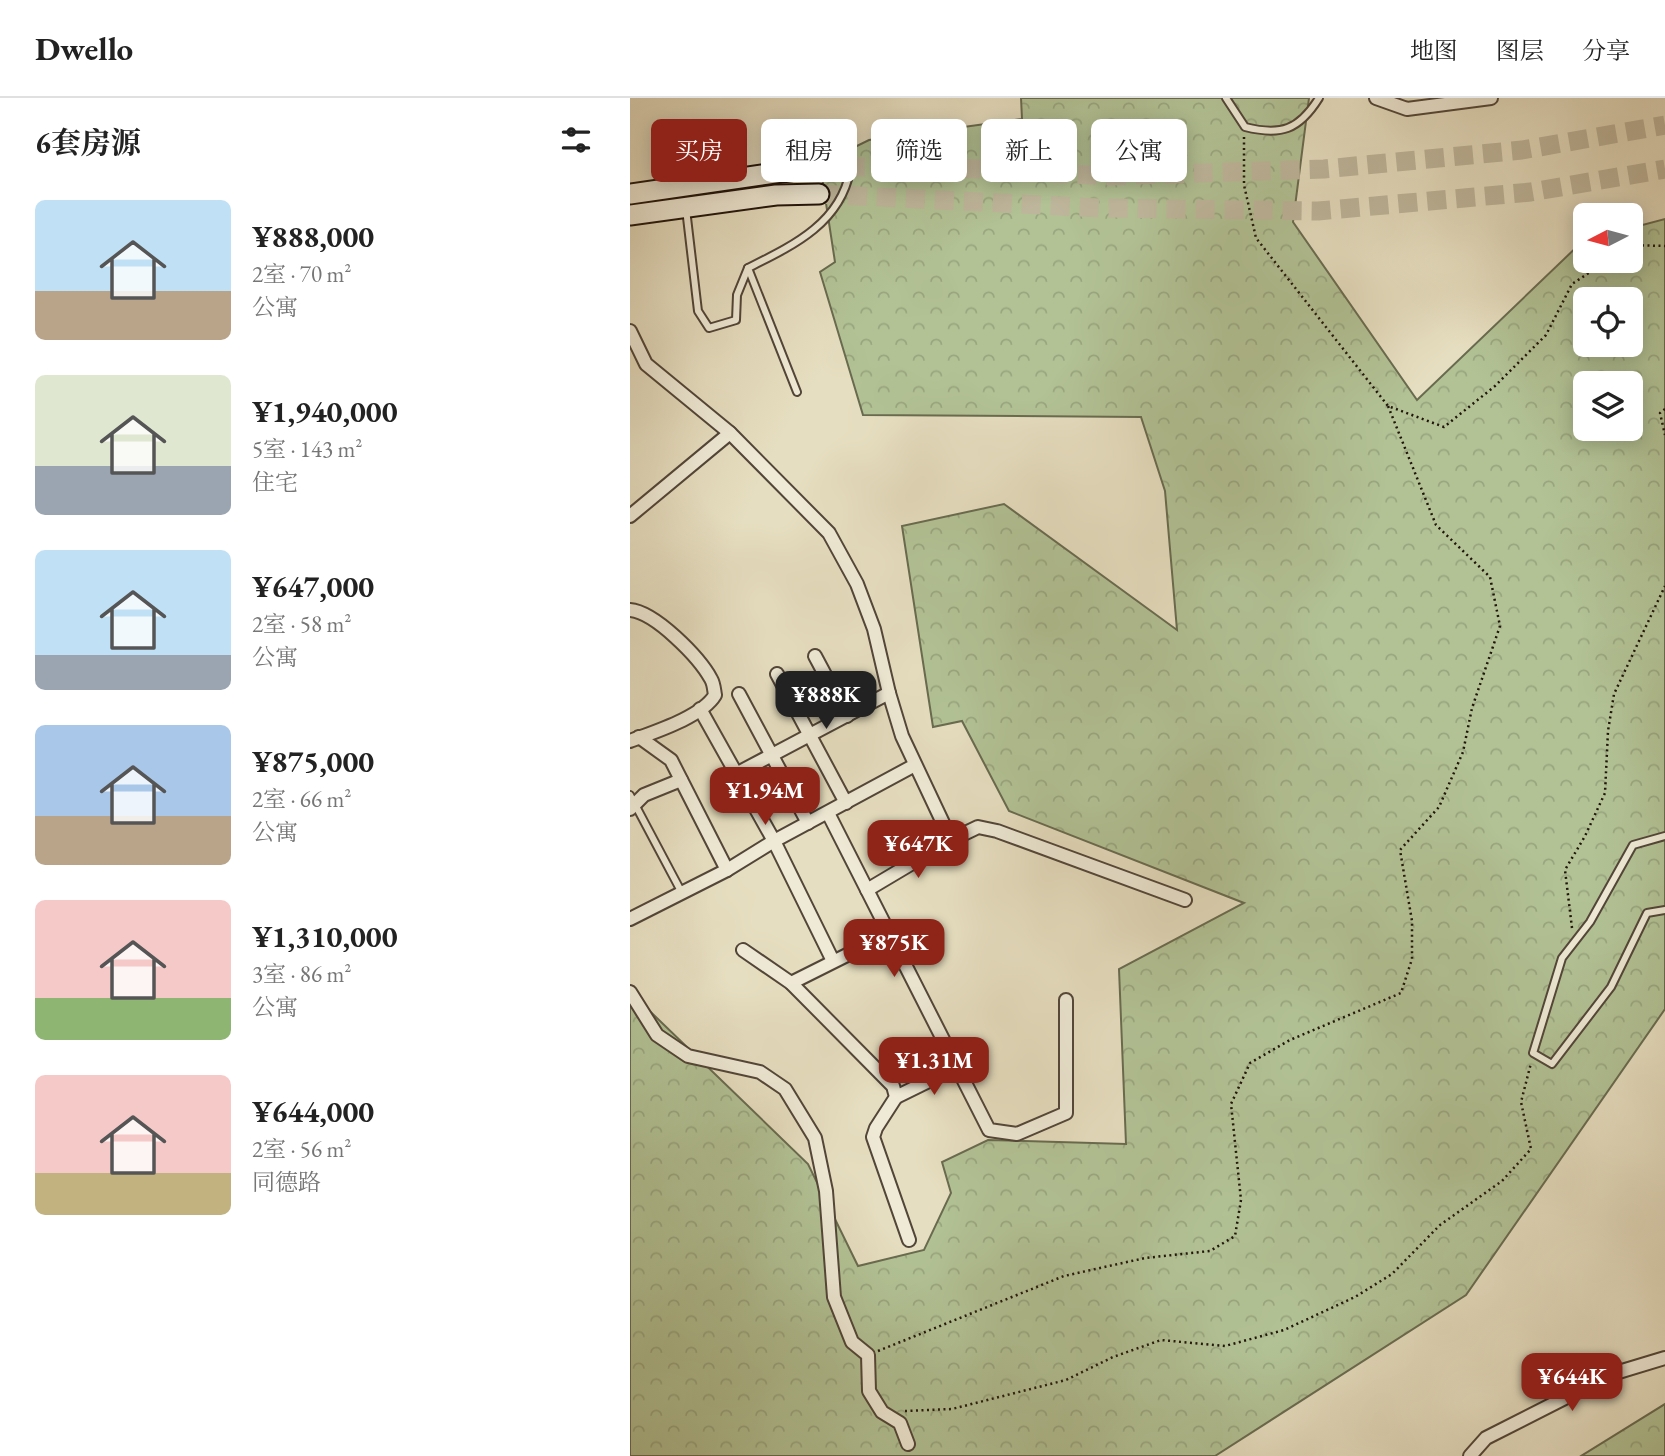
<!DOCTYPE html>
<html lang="zh">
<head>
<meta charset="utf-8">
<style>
	:root { --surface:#fff; --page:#f6f6f6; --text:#222; --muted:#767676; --line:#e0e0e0; --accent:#8f2418 }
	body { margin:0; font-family:"EB Garamond","Noto Serif SC",serif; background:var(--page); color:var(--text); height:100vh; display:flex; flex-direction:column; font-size:26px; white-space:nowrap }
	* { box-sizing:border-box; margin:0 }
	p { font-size:23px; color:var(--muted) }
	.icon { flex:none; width:38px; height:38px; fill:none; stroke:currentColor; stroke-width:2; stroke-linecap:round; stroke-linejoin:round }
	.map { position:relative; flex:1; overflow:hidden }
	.sheet { display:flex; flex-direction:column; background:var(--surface); width:630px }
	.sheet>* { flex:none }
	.banner { position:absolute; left:21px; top:21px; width:665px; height:63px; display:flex; gap:14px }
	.needle { width:46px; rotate:264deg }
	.fabs { position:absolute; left:943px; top:105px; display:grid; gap:14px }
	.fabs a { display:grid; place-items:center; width:70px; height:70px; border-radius:10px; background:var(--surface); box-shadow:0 4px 18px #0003; font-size:35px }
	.price { position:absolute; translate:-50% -60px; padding:0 16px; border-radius:14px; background:var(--accent); color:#fff; font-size:23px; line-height:46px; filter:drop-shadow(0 2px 4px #0008) }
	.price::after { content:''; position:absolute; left:50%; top:42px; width:21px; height:16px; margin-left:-10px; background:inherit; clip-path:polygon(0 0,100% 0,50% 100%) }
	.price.active { background:#222; color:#fff }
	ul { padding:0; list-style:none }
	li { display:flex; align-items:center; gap:21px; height:175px; padding:0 35px }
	li span { display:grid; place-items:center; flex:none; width:196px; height:140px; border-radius:10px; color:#555 }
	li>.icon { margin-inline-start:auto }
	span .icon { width:84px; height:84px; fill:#fffc; stroke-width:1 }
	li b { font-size:30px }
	h2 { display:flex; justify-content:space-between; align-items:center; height:84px; padding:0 35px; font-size:30px }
	.pill { padding:0 24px; border-radius:10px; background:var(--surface); box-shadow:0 4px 18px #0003; font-size:24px; line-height:63px }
	.pill.active { background:var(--accent); color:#fff }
	header { display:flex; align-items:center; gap:42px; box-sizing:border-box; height:98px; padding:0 35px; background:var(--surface); border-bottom:2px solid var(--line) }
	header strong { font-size:33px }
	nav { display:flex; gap:38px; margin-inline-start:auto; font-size:24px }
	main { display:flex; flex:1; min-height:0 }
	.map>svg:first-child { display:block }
	.forest { fill:url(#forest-crowns); stroke:#696b50; stroke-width:2; fill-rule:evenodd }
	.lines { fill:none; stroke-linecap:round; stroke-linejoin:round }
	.secondary-tunnel { stroke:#beb69c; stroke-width:19; stroke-dasharray:19 10; stroke-linecap:butt }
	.service-casing { stroke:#524639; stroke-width:10 }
	.minor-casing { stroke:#524639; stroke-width:16 }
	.secondary-casing { stroke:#20140c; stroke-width:23 }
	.path { stroke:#20140c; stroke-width:2.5; stroke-dasharray:2 3.5; stroke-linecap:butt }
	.service { stroke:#efead6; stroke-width:6 }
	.minor { stroke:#efead6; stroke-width:12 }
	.secondary { stroke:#efead6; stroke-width:19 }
</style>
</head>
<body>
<header>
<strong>Dwello</strong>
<nav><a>地图</a><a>图层</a><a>分享</a></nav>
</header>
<main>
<section class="sheet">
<h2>6套房源<svg class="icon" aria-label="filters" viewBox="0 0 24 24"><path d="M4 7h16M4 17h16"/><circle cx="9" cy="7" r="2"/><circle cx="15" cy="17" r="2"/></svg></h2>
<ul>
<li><span style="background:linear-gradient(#bfe0f5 65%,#b9a48a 0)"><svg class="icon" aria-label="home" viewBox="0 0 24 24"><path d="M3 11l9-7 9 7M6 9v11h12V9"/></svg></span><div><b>¥888,000</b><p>2室 · 70 m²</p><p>公寓</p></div></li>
<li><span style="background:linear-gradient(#dfe7d0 65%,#9aa5b1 0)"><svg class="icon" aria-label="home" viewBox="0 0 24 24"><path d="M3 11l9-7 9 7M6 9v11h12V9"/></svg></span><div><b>¥1,940,000</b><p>5室 · 143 m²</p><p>住宅</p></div></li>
<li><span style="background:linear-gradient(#bfe0f5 75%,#9aa5b1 0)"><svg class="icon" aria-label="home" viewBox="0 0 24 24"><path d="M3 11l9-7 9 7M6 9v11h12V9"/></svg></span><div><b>¥647,000</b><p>2室 · 58 m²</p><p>公寓</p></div></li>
<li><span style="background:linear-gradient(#a9c7e8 65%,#b9a48a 0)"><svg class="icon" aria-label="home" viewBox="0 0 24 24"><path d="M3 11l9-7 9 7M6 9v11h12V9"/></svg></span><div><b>¥875,000</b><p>2室 · 66 m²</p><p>公寓</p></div></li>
<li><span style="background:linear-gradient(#f6c9c9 70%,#8fb573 0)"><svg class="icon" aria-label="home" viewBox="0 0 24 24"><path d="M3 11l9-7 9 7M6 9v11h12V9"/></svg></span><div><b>¥1,310,000</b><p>3室 · 86 m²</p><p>公寓</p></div></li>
<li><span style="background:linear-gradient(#f6c9c9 70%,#c2b280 0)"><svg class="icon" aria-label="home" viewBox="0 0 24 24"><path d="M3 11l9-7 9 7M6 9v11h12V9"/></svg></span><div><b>¥644,000</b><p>2室 · 56 m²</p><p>同德路</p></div></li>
</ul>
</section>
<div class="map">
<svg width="1035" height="1358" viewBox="0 0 1035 1358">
	<defs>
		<pattern id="forest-crowns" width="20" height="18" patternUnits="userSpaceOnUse" patternTransform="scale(1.75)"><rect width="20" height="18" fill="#b2c295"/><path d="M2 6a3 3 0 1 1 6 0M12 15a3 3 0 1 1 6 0" fill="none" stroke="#99a67f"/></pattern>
	</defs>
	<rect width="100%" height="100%" fill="#e6dec0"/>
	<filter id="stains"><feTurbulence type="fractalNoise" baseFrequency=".00286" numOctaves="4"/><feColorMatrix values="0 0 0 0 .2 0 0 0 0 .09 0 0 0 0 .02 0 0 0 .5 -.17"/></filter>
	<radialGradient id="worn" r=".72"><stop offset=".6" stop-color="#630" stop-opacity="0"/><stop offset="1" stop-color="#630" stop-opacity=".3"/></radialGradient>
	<!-- forest -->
	<g class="forest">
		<path d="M 391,0 L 679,0 L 663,124 L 787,302 L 955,141 L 956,163 L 1001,163 L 1001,130 L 1035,121 L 1035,911 L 836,1197 L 585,1358 L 0,1358 L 0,894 L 178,1066 L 228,1168 L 294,1152 L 321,1095 L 312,1064 L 358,1042 L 496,1046 L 489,871 L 614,805 L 379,713 L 332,623 L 303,629 L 272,428 L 374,406 L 547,532 L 535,393 L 511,319 L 233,317 L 190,174 L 205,164 L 190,66 L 239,42 L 392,21 ZM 956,201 L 1001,201 L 1001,247 L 956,247 ZM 956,285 L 1001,285 L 1001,331 L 956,331 Z"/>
		<polygon points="1035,1306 1035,1358 951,1358"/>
	</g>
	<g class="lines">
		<!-- secondary-tunnel -->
		<g class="secondary-tunnel">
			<polyline points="187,69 306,69 479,78 694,71 892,52 1035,27"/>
			<polyline points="189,96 471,110 688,113 901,94 1035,71"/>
		</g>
		<defs>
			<g id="service">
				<path d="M 596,0 L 615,29 C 651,38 669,32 689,0"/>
				<polyline points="56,111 68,213 79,230 106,222 107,197 118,170"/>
				<path d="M 167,294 L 118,170 C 162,148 210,126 220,73 C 222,62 222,50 222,40"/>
				<polyline points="0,697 52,795"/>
				<polyline points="1035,738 1003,747 960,824 932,860 903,955 922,966 981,889 1017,815 1035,812"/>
			</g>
			<g id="minor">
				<polyline points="746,0 777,11 861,0"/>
				<polyline points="0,233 16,266 100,335 199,435 227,486 244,531 259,595 272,638 321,742 348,729 367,733 555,802"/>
				<polyline points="0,418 100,335"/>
				<path d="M 0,512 C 25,514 69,559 81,581 C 84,586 84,592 85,597 C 72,619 24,634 0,643"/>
				<polyline points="185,558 217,618"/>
				<polyline points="147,576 216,705"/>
				<polyline points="109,596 178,725"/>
				<polyline points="70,611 144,743 203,863"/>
				<polyline points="9,639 41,662 97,772"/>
				<polyline points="106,676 259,595"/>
				<polyline points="0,711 14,697 51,682"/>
				<polyline points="198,715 359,1032 387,1036 436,1015 436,902"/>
				<polyline points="237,792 321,742"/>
				<polyline points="0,821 97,772 144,743 285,667"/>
				<polyline points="113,852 161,885 263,988 266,999 246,1030 243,1039 279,1142"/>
				<polyline points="161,885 259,836"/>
				<polyline points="0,894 27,937 58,958 130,974 155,991 185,1040 196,1093 204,1199 222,1244 238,1257 239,1293 252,1314 270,1325 278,1346"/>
				<polyline points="266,999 327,969"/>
				<polyline points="840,1358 856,1340 982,1276 1035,1260"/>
			</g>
			<g id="secondary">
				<polyline points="0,96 187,69"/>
				<polyline points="0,117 146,97 189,96"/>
			</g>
		</defs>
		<!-- service casing -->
		<use href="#service" class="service-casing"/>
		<!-- minor casing -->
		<use href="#minor" class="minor-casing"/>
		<!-- secondary casing -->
		<use href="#secondary" class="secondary-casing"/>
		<!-- path -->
		<g class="path">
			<polyline points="614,39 614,87 626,140 758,308 814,329 865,288 916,237 942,186 977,163"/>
			<polyline points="1001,147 1035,148"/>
			<polyline points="1035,311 1030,315 1035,337"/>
			<polyline points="942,830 935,772 955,738 975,695 978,633 984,596 1035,488"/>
			<polyline points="248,1253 434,1178 515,1160 580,1153 605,1138 611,1102 601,1006 620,965 660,942 771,895 782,861 782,823 770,752 809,709 833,654 842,610 870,528 860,479 806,427 758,308"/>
			<polyline points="275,1313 322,1311 436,1282 483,1259 531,1242 595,1248 654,1232 725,1199 762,1176 810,1127 872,1083 901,1051 891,1004 901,965"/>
		</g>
		<!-- service -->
		<use href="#service" class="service"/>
		<!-- minor -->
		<use href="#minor" class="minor"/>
		<!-- secondary -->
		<use href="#secondary" class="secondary"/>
	</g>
	<rect width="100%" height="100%" filter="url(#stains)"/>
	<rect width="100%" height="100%" fill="url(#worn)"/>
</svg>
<div class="fabs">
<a><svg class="needle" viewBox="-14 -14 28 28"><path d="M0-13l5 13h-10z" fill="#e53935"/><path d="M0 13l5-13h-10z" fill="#767676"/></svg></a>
<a><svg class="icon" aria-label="locate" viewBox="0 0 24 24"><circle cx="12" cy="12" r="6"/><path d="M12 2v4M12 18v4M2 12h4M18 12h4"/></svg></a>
<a><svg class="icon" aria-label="layers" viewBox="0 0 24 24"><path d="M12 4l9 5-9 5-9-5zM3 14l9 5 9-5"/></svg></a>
</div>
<b class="price active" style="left:196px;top:633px">¥888K</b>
<b class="price" style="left:135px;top:729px">¥1.94M</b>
<b class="price" style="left:288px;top:782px">¥647K</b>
<b class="price" style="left:264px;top:881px">¥875K</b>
<b class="price" style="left:304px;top:999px">¥1.31M</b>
<b class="price" style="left:942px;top:1315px">¥644K</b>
<div class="banner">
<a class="pill active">买房</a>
<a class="pill">租房</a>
<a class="pill">筛选</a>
<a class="pill">新上</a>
<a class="pill">公寓</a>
</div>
</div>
</main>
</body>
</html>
